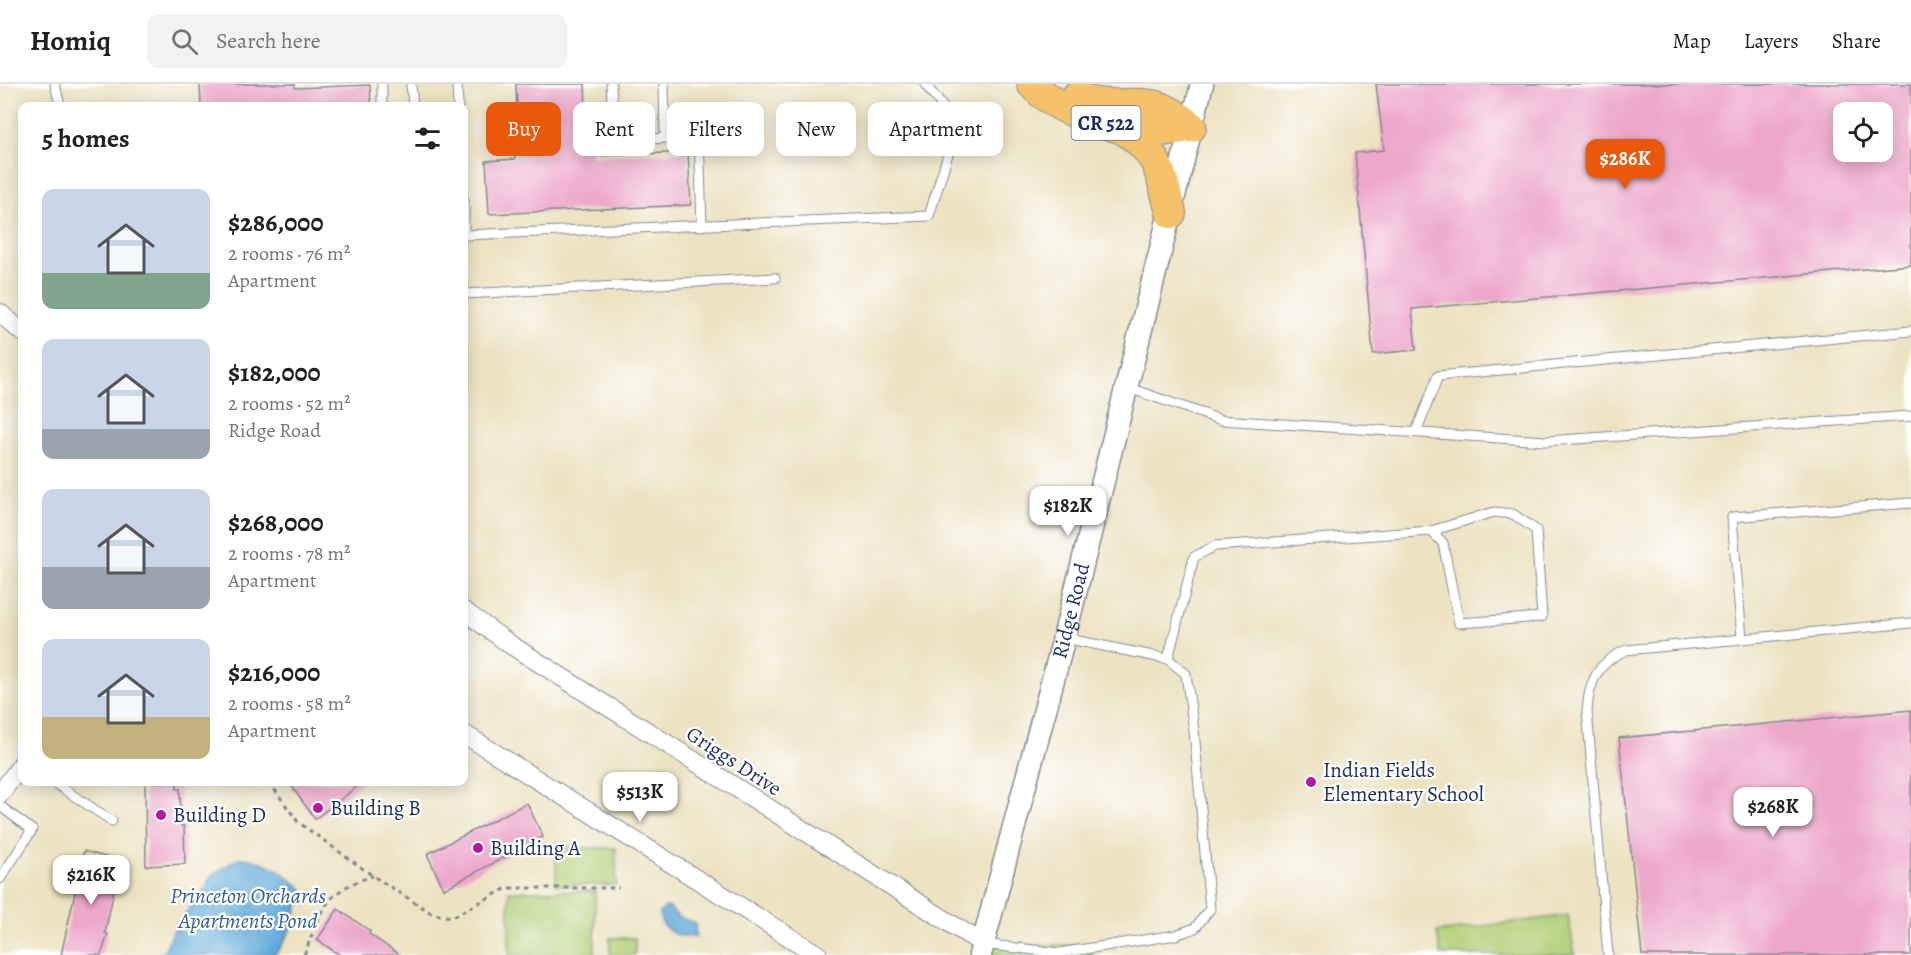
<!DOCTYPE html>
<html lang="en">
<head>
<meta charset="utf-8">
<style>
	:root { --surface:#fff; --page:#f2f2f2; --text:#202124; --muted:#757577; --line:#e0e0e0; --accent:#ea580c }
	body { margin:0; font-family:Alegreya,serif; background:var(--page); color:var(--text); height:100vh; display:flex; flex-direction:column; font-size:22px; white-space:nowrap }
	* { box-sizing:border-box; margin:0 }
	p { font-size:20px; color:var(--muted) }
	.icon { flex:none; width:33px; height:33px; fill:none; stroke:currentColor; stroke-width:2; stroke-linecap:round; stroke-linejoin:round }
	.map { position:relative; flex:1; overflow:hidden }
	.details { position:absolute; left:18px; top:18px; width:450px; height:684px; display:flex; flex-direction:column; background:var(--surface); border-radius:12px; box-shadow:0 3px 15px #0003 }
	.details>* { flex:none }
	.guide { position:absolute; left:486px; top:18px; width:570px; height:54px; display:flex; gap:12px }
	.buttons { position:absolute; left:1833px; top:18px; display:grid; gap:12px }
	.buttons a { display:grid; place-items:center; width:60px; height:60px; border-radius:12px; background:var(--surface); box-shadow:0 3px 15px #0003; font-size:30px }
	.price { position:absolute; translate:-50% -51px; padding:0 14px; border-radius:12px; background:#fff; color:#222; font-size:20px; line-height:39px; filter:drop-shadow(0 2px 3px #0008) }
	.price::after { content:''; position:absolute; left:50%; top:36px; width:18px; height:14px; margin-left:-9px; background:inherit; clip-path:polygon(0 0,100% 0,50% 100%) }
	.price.active { background:var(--accent); color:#fff }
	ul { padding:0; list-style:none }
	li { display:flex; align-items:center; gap:18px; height:150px; padding:0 24px }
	li span { display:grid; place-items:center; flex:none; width:168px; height:120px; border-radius:12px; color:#555 }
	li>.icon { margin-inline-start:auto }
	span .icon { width:72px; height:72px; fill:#fffc; stroke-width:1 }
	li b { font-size:26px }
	h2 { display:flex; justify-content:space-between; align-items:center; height:72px; padding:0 24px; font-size:26px }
	.tag { padding:0 21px; border-radius:12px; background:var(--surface); box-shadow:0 3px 15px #0003; font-size:21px; line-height:54px }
	.tag.active { background:var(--accent); color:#fff }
	header { display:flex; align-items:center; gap:36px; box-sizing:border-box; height:84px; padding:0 30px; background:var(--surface); border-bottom:2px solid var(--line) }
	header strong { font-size:28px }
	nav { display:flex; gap:33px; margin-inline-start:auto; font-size:21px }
	.search { width:420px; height:54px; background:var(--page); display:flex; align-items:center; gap:15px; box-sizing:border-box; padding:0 21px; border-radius:12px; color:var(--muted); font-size:22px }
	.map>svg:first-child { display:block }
	.green { fill:#b1cf76; stroke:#667f6a; stroke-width:1.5 }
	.water { fill:#5fa9d7; stroke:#3d6c9a; stroke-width:1.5 }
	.building { fill:#eda7ca; fill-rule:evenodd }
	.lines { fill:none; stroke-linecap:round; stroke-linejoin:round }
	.service-casing { stroke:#848990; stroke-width:11 }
	.minor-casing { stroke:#848990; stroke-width:20 }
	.tertiary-casing { stroke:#848990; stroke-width:25 }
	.trunk-casing { stroke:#848990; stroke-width:32 }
	.path { stroke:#848990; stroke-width:3; stroke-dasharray:4.5 4.5; stroke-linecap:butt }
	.service { stroke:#fff; stroke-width:9 }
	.minor { stroke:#fff; stroke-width:18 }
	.tertiary { stroke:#fff; stroke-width:22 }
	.trunk { stroke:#f5c16b; stroke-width:30 }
	.poi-dot { fill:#b5179e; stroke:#fff; stroke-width:2 }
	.labels { text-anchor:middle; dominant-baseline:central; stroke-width:4.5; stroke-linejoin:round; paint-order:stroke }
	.shield { fill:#fff; stroke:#5f6d8e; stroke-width:1.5 }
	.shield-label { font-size:20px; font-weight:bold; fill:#1b2f5e }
	.street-label { font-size:21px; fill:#1b2f5e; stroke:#fff }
	.poi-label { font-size:21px; fill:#1b2f5e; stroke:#fff; text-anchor:start }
	.water-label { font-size:22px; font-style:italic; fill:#36608e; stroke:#fff }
</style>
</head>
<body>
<header>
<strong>Homiq</strong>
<div class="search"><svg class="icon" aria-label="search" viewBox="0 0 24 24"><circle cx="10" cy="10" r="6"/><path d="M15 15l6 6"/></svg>Search here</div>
<nav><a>Map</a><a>Layers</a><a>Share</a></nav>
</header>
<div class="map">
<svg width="1911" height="871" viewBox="0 0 1911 871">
	<rect width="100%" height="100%" fill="#fff"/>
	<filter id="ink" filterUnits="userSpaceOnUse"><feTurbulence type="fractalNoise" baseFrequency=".0167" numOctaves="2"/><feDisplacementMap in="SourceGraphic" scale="12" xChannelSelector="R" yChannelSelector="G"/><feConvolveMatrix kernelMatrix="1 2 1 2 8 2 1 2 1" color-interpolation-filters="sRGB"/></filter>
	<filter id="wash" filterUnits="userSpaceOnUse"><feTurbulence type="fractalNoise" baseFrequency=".008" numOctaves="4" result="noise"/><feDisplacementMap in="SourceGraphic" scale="24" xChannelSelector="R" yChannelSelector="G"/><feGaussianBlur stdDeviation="1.35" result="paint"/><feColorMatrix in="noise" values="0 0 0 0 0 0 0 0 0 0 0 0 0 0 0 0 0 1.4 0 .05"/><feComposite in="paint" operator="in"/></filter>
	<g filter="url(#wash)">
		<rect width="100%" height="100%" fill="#ede3c3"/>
		<!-- green -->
		<g class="green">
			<rect x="556" y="764" width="60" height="37"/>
			<rect x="509" y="807" width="86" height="64"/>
			<polygon points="1568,831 1575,871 1441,871 1437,848"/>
			<rect x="610" y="854" width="25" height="17"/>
			<polygon points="991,861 1093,861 1092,871 988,871"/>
		</g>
		<!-- water -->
		<g class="water">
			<path d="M 238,774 C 265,774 283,788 303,805 C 296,828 292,853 274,871 L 162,871 L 176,842 L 207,802 L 210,793 Z"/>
			<path d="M 665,823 L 670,824 L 678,833 L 695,839 L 696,853 C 680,854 663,849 659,830 Z"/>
		</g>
		<g id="blocks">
			<!-- building -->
			<g class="building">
				<polygon points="200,0 295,0 295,4 370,1 371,22 201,22"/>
				<polygon points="516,0 585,0 586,24 590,24 592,72 688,68 691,121 489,130 486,77 515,75 512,28 517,28"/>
				<path d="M 1376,0 L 1911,0 L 1911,181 L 1412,225 L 1416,266 L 1373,270 L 1355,69 L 1384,66 ZM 1844,28 L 1882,28 L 1882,68 L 1844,68 Z"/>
				<polygon points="1911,626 1911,871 1642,871 1619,654"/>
				<polygon points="145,698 177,698 177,705 180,705 181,742 184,742 185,780 146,782"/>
				<polygon points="300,698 363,698 315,735 292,703"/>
				<polygon points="527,719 543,753 444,805 427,770"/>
				<polygon points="84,767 120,777 105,849 108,850 101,871 61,871 76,804 73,804"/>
				<polygon points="338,825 370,847 369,850 400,871 340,871 317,856"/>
			</g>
		</g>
	</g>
	<g filter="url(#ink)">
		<use href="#blocks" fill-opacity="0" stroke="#848990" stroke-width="1.5"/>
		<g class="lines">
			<defs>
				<g id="service">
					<polyline points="55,0 60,22"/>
					<polyline points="382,0 382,22"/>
					<polyline points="411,0 413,22"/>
					<polyline points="457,0 458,22"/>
					<path d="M 611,0 C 615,54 607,58 665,54 L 664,0"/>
					<polyline points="665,54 699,52 702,142"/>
					<polyline points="464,117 464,151"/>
					<polyline points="465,151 929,132 957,41 925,0"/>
					<polyline points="464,210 775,194"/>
					<polyline points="1126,303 1221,336 1546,357 1911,332"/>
					<polyline points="1416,348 1438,292 1911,247"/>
					<polyline points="1742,555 1732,433 1911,419"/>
					<polyline points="1168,575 1194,473 1215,462 1431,447 1443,459 1459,539 1542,533 1536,446 1513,430 1494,428 1431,447"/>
					<polyline points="53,698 112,737"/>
					<polyline points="0,722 32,746 0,795"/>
					<polyline points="983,860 1059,869 1176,851 1195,844 1210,825 1194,647 1186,590 1168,575 1064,554"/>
					<path d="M 1608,871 L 1587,627 C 1589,597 1598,578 1626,566 L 1911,539"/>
				</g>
				<g id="minor">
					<polyline points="0,229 22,248"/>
					<polyline points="464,527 511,561 983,860"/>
					<polyline points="464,650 818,871"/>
					<polyline points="0,710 22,680"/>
				</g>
				<g id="tertiary">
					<path id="s1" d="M 980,871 L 1064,554 L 1202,0"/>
				</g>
				<g id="trunk">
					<path d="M 1032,0 C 1057,27 1111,46 1148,48 C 1162,48 1177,44 1191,43"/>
					<path d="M 1077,12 C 1122,34 1145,0 1191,43"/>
					<path d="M 1120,43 C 1159,68 1160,86 1171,129"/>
				</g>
			</defs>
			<!-- service casing -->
			<use href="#service" class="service-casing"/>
			<!-- minor casing -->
			<use href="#minor" class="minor-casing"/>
			<!-- tertiary casing -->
			<use href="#tertiary" class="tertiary-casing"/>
			<!-- trunk casing -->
			<use href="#trunk" class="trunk-casing"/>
			<!-- path -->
			<g class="path">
				<polyline points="269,698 298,738 373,792 433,830 452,833 507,804 619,804"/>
				<path d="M 304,871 C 322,827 323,807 373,792"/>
			</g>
			<!-- service -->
			<use href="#service" class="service"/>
			<!-- minor -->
			<use href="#minor" class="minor"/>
			<!-- tertiary -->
			<use href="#tertiary" class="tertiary"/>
			<!-- trunk -->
			<use href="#trunk" class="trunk"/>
		</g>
	</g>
	<!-- markers -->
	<g class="poi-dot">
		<circle cx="1311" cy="698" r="6"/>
		<circle cx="318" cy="724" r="6"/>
		<circle cx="161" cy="731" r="6"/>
		<circle cx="478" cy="764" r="6"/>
	</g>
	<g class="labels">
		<!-- shield labels -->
		<rect class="shield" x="1071.5" y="22" width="69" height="34" rx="4.5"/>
		<g class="shield-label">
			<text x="1106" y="39">CR 522</text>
		</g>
		<!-- street labels -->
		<g class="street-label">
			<text stroke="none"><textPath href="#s1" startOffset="356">Ridge Road</textPath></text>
			<text transform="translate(734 677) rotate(33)">Griggs Drive</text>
		</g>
		<!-- poi labels -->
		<g class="poi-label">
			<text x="1323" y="686">Indian Fields<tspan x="1323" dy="24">Elementary School</tspan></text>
			<text x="330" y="724">Building B</text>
			<text x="173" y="731">Building D</text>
			<text x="490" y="764">Building A</text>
		</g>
		<!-- water labels -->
		<g class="water-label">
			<text x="248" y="812">Princeton Orchards<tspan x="248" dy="25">Apartments Pond</tspan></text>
		</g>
	</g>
</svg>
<div class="buttons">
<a><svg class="icon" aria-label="locate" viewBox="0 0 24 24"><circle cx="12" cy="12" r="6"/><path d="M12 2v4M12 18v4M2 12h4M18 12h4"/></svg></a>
</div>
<b class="price active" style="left:1625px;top:106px">$286K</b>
<b class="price" style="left:1068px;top:453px">$182K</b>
<b class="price" style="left:640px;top:739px">$513K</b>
<b class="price" style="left:1773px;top:754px">$268K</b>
<b class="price" style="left:91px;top:822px">$216K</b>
<div class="guide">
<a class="tag active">Buy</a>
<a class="tag">Rent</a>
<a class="tag">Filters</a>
<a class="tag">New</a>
<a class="tag">Apartment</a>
</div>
<section class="details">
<h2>5 homes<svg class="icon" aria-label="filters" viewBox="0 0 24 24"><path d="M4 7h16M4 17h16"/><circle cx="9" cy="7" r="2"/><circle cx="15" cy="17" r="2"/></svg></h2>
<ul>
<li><span style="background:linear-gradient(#c9d6e8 70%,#7fa58c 0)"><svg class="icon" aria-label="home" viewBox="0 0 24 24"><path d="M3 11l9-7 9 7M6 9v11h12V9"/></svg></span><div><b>$286,000</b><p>2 rooms · 76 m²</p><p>Apartment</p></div></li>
<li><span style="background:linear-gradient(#c9d6e8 75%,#9aa5b1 0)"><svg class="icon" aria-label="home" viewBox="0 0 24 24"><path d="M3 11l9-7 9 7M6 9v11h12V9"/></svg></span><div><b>$182,000</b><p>2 rooms · 52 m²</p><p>Ridge Road</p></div></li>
<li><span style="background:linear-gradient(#c9d6e8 65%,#9aa5b1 0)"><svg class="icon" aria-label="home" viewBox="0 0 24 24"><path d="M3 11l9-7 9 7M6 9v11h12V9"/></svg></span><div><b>$268,000</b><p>2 rooms · 78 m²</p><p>Apartment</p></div></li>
<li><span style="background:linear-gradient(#c9d6e8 65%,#c2b280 0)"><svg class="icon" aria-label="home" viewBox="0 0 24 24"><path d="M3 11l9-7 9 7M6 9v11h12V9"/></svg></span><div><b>$216,000</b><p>2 rooms · 58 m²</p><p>Apartment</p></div></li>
</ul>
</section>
</div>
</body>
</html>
